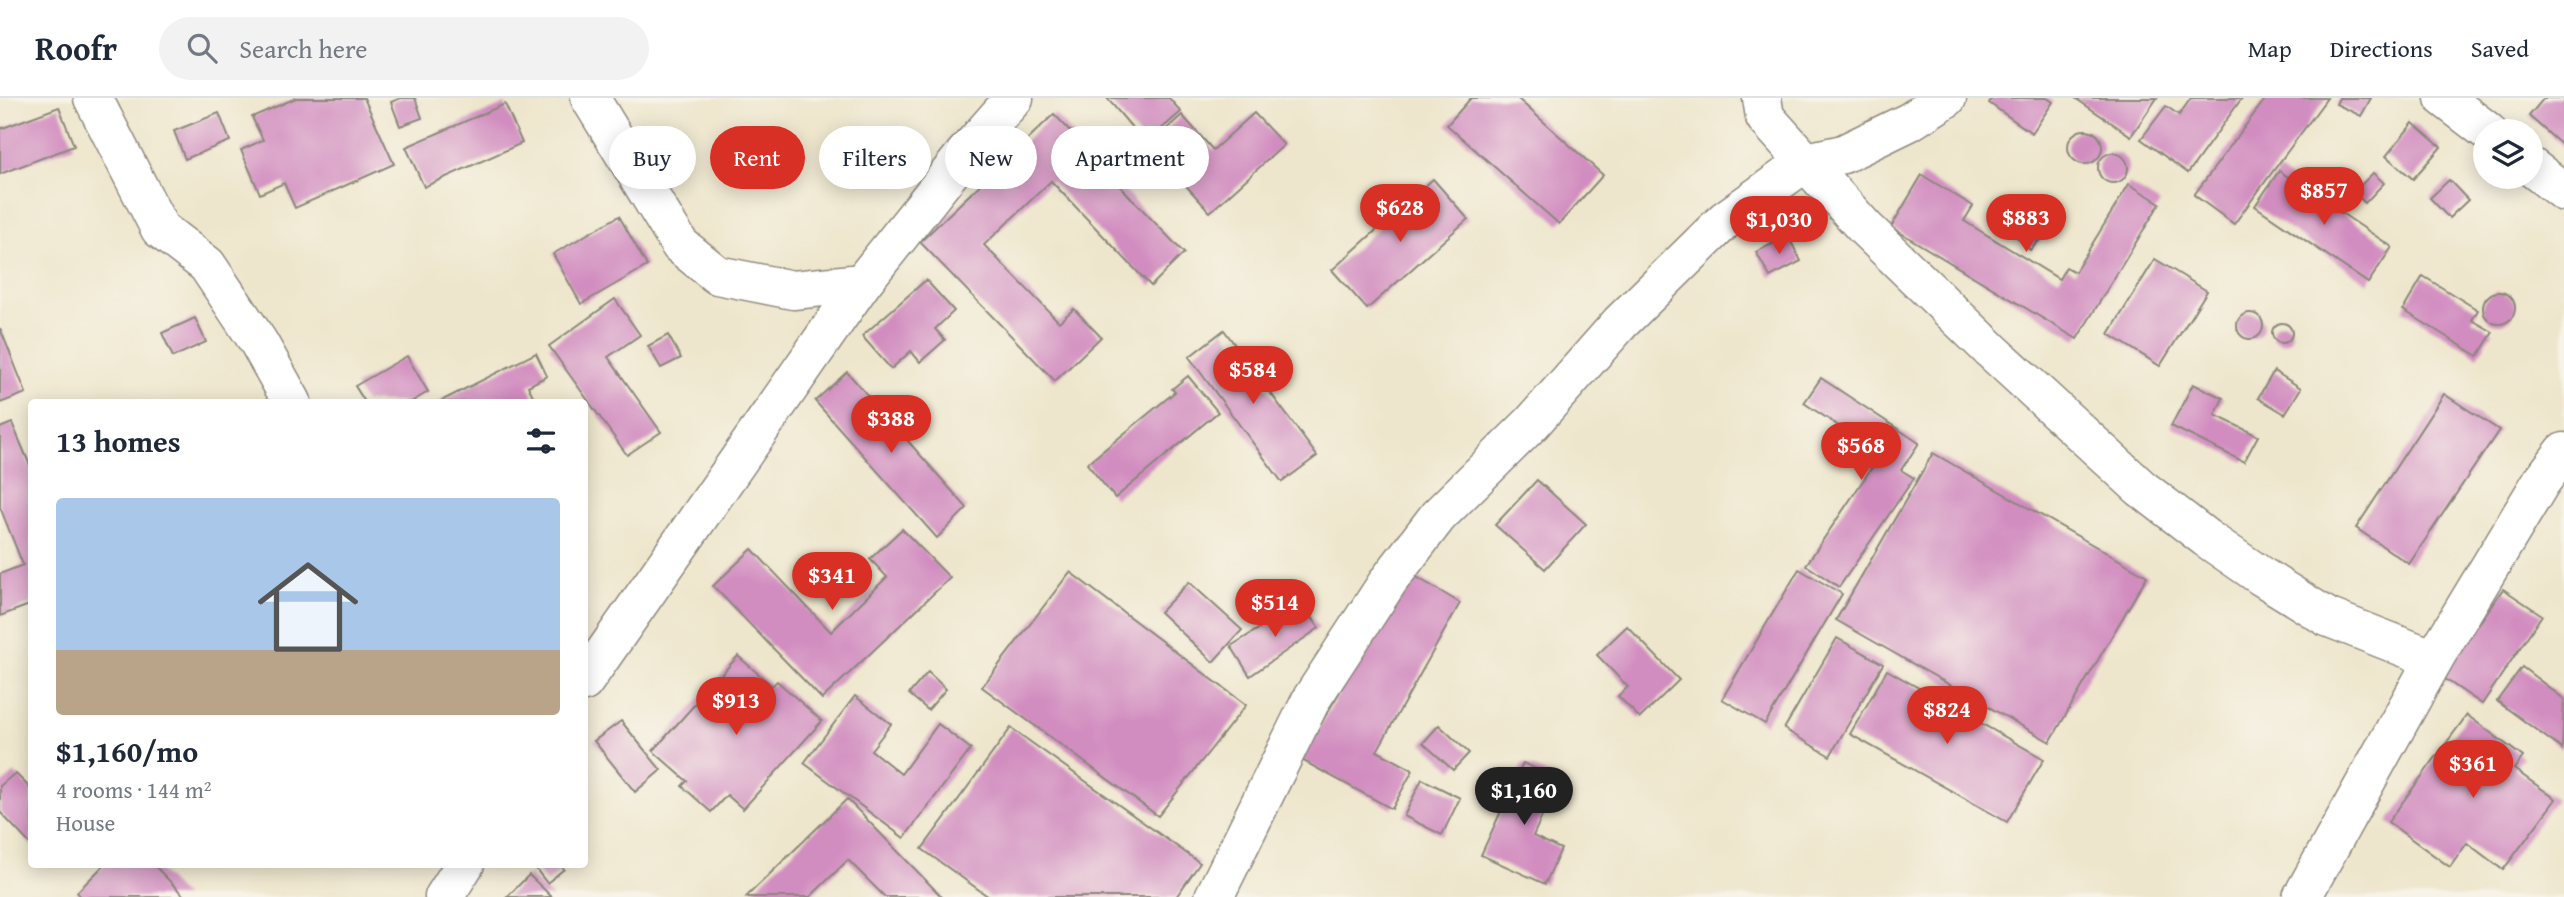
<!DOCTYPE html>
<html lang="en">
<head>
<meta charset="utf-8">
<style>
	:root { --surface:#fff; --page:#f2f2f3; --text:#1f2937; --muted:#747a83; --line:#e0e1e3; --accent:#d93025 }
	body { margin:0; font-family:"Gentium Book Plus",serif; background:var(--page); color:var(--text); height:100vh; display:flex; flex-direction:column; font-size:26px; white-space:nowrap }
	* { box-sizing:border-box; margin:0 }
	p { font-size:23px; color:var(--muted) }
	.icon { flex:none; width:38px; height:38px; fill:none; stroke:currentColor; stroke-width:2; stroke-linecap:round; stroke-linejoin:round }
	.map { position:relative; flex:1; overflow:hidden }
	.panel { position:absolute; left:28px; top:301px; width:560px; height:469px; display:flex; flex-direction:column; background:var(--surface); border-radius:7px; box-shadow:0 4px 18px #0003 }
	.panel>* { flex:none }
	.banner { position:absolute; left:609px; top:28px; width:665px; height:63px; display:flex; gap:14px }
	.tools { position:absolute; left:2473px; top:21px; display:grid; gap:14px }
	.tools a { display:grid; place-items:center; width:70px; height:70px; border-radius:50%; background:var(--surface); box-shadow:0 4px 18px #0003; font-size:35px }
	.price { position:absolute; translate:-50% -60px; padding:0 16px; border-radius:24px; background:var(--accent); color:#fff; font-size:23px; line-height:46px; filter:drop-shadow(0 2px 4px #0008) }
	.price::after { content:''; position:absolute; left:50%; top:42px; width:21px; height:16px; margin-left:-10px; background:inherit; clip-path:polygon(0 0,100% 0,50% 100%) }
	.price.active { background:#222; color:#fff }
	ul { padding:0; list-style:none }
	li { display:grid; align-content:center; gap:14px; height:371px; padding:0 28px }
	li+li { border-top:2px solid var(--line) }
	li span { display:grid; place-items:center; height:217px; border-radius:7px; color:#555 }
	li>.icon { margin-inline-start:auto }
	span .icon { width:126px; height:126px; fill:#fffc; stroke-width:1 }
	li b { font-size:30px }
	h2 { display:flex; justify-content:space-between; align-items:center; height:84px; padding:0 28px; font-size:30px }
	.chip { padding:0 24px; border-radius:32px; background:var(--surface); box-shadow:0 4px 18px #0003; font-size:24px; line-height:63px }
	.chip.active { background:var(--accent); color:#fff }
	header { display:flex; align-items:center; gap:42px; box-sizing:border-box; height:98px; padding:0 35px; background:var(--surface); border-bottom:2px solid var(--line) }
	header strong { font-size:33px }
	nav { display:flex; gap:38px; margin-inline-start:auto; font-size:24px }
	.search { width:490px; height:63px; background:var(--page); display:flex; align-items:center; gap:18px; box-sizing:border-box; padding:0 24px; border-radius:38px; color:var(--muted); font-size:26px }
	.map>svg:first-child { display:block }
	.building { fill:#d18cc0 }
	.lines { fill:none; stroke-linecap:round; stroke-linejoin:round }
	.street-casing { stroke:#8c887c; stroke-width:41 }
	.street { stroke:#fff; stroke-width:38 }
</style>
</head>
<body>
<header>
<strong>Roofr</strong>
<div class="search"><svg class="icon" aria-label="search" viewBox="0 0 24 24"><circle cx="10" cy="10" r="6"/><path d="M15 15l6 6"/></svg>Search here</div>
<nav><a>Map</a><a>Directions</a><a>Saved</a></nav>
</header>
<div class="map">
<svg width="2564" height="799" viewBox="0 0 2564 799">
	<rect width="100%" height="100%" fill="#f7f3e8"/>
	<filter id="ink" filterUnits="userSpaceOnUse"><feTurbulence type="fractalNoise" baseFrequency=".0143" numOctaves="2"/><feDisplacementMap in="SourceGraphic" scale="14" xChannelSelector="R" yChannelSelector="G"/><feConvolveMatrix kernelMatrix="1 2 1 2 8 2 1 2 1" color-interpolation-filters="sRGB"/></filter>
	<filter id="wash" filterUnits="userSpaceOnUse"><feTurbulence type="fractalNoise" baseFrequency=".00686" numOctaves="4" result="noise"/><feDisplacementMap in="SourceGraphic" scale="28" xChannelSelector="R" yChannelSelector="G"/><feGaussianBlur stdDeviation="1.57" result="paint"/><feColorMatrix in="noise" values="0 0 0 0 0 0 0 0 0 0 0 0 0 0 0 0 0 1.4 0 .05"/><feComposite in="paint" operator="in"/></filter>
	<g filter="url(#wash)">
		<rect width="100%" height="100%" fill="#eee6cc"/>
		<g id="blocks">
			<!-- building -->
			<g class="building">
				<polygon points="296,0 364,0 394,66 295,110 284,85 260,96 241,52 263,42 252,19"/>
				<polygon points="401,0 415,0 422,20 400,28 391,4"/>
				<polygon points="1107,0 1169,0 1181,14 1145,45"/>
				<polygon points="1471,0 1517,0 1603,77 1559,126 1447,27"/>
				<polygon points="1992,0 2047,0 2053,4 2032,35 1989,5"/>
				<polygon points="2075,0 2157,0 2131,38"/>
				<polygon points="2191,0 2242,0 2188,75 2141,41 2166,8 2179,17"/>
				<polygon points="2266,0 2327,0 2234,126 2194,97"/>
				<polygon points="2339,0 2371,0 2361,18 2336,6"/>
				<polygon points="2544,0 2564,0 2564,49 2529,18"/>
				<polygon points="505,6 522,45 424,89 406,49"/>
				<polygon points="59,9 74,48 0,76 0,31"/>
				<polygon points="219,15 230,43 185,61 174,33"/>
				<polygon points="1254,15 1284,47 1210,114 1149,47 1182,17 1213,52"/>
				<polygon points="1054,16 1095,59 1103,51 1125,73 1115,83 1184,155 1151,188 1051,83 984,147 1059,224 1074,211 1101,239 1055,283 920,144"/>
				<polygon points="2413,25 2441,49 2413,81 2386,58"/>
				<circle cx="2085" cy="49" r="17"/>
				<circle cx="2113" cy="70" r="15"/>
				<polygon points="2279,73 2392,149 2368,185 2255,108"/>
				<polygon points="2373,75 2384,85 2365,105 2354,94"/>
				<polygon points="1922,77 1973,108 1964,123 2059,181 2066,169 2075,174 2129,86 2160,105 2077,241 1891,129"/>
				<polygon points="1433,81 1468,121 1367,211 1332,172"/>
				<polygon points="2449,82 2468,102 2449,120 2430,100"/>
				<polygon points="2046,106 2061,120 2030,152 2015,137"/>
				<polygon points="619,118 647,168 581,206 553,156"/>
				<polygon points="1788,138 1801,163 1770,179 1756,154"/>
				<polygon points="2155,161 2207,193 2160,268 2109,236"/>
				<polygon points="2423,178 2478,212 2472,222 2493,234 2478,258 2403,212"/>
				<polygon points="926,182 954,213 935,231 945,242 920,264 911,253 891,271 862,238"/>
				<circle cx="2499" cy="210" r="16"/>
				<polygon points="615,201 640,237 608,259 661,334 627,357 549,248"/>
				<circle cx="2250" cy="228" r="13"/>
				<polygon points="195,220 206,244 173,259 162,235"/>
				<circle cx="2282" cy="235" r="10"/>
				<polygon points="0,230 26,295 0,305"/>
				<polygon points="1224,232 1317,358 1282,384 1189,259"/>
				<polygon points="668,237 681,260 661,270 648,248"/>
				<polygon points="536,255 547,278 528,288 536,304 439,304"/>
				<polygon points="407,258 428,294 411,304 365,304 355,288"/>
				<polygon points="2274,273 2301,290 2285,316 2258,300"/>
				<polygon points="847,274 967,410 937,440 815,303"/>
				<polygon points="1188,278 1218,314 1115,400 1087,366 1175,294 1172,291"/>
				<polygon points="1821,280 1919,345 1901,372 1914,380 1839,489 1806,467 1881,356 1804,305"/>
				<polygon points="2193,286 2223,300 2215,317 2258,338 2244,364 2171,328"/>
				<polygon points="2444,296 2499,332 2409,466 2356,430"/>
				<polygon points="12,325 32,372 32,506 0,518 0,476 23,467 0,409 0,330"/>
				<polygon points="1933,355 2147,478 2050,644 1836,522"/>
				<polygon points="1537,382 1586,426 1545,471 1495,427"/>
				<polygon points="902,431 950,480 822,601 713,488 752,451 831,534 887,479 870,461"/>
				<polygon points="1799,471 1842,496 1765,626 1722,601"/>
				<polygon points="1070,474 1246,607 1158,718 982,589"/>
				<polygon points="1410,475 1460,505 1377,653 1413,672 1392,711 1300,661"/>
				<polygon points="1189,484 1242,532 1213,564 1160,514"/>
				<polygon points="2503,491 2542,517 2482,606 2442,579"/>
				<polygon points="1302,504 1319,530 1250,578 1231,548"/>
				<polygon points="1627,528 1679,582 1640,620 1618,598 1628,589 1597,557"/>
				<polygon points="1837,540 1883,566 1830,658 1784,631"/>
				<polygon points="738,558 772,588 777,583 822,623 743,711 727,697 711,714 682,688 687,683 653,653"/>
				<polygon points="2522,569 2564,601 2562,651 2497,603"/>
				<polygon points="1887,572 2044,661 2007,724 1850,636"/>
				<polygon points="928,574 946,591 928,612 909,596"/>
				<polygon points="855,598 891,626 871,652 901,676 938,626 971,651 904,740 804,665"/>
				<polygon points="2467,617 2523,659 2514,671 2556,701 2503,772 2467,745 2450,769 2388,724"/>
				<polygon points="621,623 661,672 635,694 594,643"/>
				<polygon points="1439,627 1469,655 1453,672 1423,645"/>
				<polygon points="1011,630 1200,765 1176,799 989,799 922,751"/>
				<polygon points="1523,665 1559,681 1533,738 1561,751 1545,786 1481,757"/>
				<polygon points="15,675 32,692 32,748 0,714 0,688"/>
				<polygon points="1422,681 1460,700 1442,737 1404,718"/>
				<polygon points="847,701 942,799 885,799 848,762 810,799 746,799"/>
				<polygon points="105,766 153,766 185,799 81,799 77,794"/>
				<polygon points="532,766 560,766 564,771 547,785"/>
				<polygon points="529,777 552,799 507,799"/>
			</g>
		</g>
	</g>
	<g filter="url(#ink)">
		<use href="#blocks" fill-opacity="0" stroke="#8c887c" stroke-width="2"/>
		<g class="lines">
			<defs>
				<g id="street">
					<polyline points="93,0 160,131 207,167 259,245 292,304"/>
					<polyline points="590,0 680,147 717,177 793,192 862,185"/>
					<polyline points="1762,0 1765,19 1865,130 1992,253 2141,390 2206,440 2261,478 2327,519 2434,561"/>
					<polyline points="2444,0 2487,33"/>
					<polyline points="2530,68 2564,94"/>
					<polyline points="584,584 862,185 964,57 1014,0"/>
					<polyline points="444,799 465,766"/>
					<polyline points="1214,799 1312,600 1389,482 1438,418 1532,325 1620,225 1725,122 1806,64 1843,56 1909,24 1947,0"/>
					<polyline points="2302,799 2434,561 2541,384 2564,354"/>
				</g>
			</defs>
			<!-- street casing -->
			<use href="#street" class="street-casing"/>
			<!-- street -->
			<use href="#street" class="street"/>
		</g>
	</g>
</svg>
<div class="tools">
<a><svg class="icon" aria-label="layers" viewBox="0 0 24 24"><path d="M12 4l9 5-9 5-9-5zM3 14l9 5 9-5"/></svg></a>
</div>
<b class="price" style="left:2324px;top:129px">$857</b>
<b class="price" style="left:1400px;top:146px">$628</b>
<b class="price" style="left:2026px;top:156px">$883</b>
<b class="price" style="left:1779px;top:158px">$1,030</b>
<b class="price" style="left:1253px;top:308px">$584</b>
<b class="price" style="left:891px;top:357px">$388</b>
<b class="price" style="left:1861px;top:384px">$568</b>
<b class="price" style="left:832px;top:514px">$341</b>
<b class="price" style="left:1275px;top:541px">$514</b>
<b class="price" style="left:736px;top:639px">$913</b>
<b class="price" style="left:1947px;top:648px">$824</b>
<b class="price" style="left:2473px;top:702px">$361</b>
<b class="price active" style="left:1524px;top:729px">$1,160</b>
<div class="banner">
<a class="chip">Buy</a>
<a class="chip active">Rent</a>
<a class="chip">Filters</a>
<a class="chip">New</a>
<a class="chip">Apartment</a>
</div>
<section class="panel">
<h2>13 homes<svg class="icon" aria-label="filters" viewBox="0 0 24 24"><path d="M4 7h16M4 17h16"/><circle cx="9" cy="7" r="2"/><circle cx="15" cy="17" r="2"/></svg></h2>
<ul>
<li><span style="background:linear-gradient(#a9c7e8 70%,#b9a48a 0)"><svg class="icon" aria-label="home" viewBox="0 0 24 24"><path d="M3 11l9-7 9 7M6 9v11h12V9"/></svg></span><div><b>$1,160/mo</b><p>4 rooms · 144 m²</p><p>House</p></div></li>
</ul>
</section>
</div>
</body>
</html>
